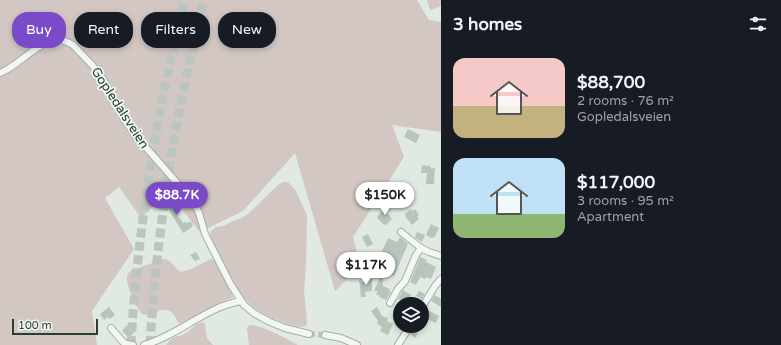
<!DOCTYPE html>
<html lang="en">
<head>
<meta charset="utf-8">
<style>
	:root { --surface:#171b24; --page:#20242c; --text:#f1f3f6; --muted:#9ea1a6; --accent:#7b4ac9 }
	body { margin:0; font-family:"Varela Round",sans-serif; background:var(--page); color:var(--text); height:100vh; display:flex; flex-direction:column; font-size:15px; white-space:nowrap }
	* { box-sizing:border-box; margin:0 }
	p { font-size:13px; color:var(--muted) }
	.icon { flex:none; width:22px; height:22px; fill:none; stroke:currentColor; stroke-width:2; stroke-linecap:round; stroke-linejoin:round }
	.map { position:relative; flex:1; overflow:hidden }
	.details { display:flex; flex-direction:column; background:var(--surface); width:340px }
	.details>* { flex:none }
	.guide { position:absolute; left:12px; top:12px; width:369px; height:36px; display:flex; gap:8px }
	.controls { position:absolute; left:393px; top:297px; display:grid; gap:8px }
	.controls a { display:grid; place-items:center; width:36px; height:36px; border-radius:50%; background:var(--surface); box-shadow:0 2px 6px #0003; font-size:20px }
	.scale { position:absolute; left:12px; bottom:10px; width:86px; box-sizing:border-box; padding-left:4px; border:2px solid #29402d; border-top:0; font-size:11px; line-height:14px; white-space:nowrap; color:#29402d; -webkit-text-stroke:3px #f0f6f1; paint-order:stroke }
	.price { position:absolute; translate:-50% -34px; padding:0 9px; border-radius:14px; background:#fff; color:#222; font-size:13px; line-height:26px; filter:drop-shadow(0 1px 2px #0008) }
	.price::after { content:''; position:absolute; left:50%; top:24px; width:12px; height:9px; margin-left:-6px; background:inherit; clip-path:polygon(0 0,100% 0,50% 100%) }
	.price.selected { background:var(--accent); color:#fff }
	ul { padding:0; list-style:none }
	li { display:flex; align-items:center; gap:12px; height:100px; padding:0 12px }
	li span { display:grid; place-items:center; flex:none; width:112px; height:80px; border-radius:12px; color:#555 }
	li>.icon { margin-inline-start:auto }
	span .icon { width:48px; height:48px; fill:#fffc; stroke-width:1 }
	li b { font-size:17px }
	h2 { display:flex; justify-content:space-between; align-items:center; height:48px; padding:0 12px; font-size:17px }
	.chip { padding:0 14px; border-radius:16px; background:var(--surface); box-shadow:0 2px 6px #0003; font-size:14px; line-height:36px }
	.chip.selected { background:var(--accent); color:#fff }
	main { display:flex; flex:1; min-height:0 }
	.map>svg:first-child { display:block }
	.green { fill:#d2c7c2 }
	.building { fill:#b8c5ba }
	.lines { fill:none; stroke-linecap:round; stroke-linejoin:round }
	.minor-tunnel { stroke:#bbc7be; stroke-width:6; stroke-dasharray:6 3; stroke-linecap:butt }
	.highway-tunnel { stroke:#bbc7be; stroke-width:9; stroke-dasharray:9 4.5; stroke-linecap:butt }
	.minor-casing { stroke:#a2b0a4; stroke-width:8 }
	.minor { stroke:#f3f7f4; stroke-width:6 }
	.labels { text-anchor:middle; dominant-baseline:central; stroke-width:3.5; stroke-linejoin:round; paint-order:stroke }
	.street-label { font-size:13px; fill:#29402d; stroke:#f0f6f1 }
</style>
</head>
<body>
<main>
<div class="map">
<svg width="441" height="345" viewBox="0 0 441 345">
	<rect width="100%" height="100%" fill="#e0e9e2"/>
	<!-- green -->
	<g class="green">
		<polygon points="0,0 417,0 429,20 441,22 441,132 392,125 404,157 353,237 361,266 335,291 295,153 243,211 200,232 168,192 141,218 119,187 105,198 134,249 92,311 97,345 0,345"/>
		<polygon points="427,0 441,0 441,6 430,10"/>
		<path d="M 283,182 L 286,182 L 289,183 L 296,191 L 307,216 L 306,266 L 304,290 L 307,322 L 306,326 C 299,328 291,325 285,323 C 273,319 259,313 250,304 C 237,292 229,273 221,258 C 217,251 212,243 210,236 L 211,231 L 216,227 L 223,226 L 233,221 L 242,218 L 249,213 L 278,185 Z"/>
		<path d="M 164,259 C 172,260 174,268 181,272 L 191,269 L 209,260 L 212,259 L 214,260 L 231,291 L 233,297 L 181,323 L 179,323 C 176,320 175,315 171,312 C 163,306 151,316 143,315 C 137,310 126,285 127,278 C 127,274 129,272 132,270 Z"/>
		<path d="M 203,322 L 205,324 L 207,338 L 213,345 L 166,345 C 175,333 176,339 186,333 C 193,329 194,324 203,322 Z"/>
		<path d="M 252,325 C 269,328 283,337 298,345 L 249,345 L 247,328 L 248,326 Z"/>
	</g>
	<!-- building -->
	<g class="building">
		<polygon points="101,17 103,23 96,24 95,19"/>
		<polygon points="93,23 98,44 91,45 88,36 87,36 86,33 85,33 84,29 85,28 84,25"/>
		<polygon points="19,37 25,39 21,47 16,45"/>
		<polygon points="408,129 420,135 416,143 404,137"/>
		<polygon points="422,165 430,166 432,169 435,167 434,184 426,184 427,173 421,173"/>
		<polygon points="172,199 178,209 175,211 180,219 181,219 183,223 185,222 186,223 189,222 191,222 193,225 191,228 183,233 167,207 163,210 160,206"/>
		<polygon points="387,205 391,208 386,213 391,216 390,217 392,219 386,225 385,224 384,225 378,219 377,217"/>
		<polygon points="411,209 412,211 415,209 419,215 417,217 419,219 412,225 405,216 406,216 405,214"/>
		<polygon points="431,224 439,228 434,238 432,237 431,238 426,235"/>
		<polygon points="417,232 425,235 422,242 415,237"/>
		<polygon points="368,234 373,244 367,247 362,237"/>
		<polygon points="400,237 408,244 394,276 383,272 383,286 390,289 388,290 391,291 386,300 379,297 380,296 376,294 378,291 374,291 386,263 377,258 379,252 381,253 388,238 397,242"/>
		<polygon points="196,252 200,259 195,261 190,255"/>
		<polygon points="420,257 427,260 426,262 436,267 431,279 426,277 425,279 420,277 416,285 410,282"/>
		<polygon points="366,275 372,276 372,291 365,292 366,297 361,297 359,279 361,282 366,282"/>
		<polygon points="403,290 411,295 407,302 406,301 405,303 398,299"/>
		<polygon points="419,291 425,294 422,299 416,296"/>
		<polygon points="435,295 441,299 441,307 431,301"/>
		<polygon points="109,307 115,315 110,319 108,317 104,320 100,314"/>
		<polygon points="377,307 382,316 388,318 387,321 393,324 388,335 380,331 382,327 377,324 378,321 371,311"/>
		<polygon points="427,310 439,316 436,323 424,318"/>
		<polygon points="127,325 128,327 129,326 135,331 129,338 122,331"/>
		<polygon points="413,329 418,333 415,338 410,334"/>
	</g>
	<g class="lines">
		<!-- minor-tunnel -->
		<polyline class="minor-tunnel" points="309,334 325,335"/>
		<!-- highway-tunnel -->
		<g class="highway-tunnel">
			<path d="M 131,345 C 135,270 145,196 158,122 C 166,81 175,41 184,0"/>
			<path d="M 150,345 C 154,274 163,204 175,134 C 183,89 193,44 204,0"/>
		</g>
		<defs>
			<g id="minor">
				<path d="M 0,73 C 4,71 7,70 11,67 C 22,60 42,41 56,40 C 62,39 68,42 73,45 L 93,66 L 104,81 L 125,120 L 135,135 L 193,201 L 199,213 L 205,234 L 231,285 L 244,305 L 255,314 L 270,322 L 285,328 L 309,334"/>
				<polyline points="401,232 421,248 429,252 441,256"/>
				<polyline points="390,303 398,289 405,281 416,255 421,248"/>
				<polyline points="422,307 435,286 441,279"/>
				<polyline points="111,328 123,342 126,344 133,345"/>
				<polyline points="325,335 341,338 357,345"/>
				<path d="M 144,345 C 177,336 208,306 241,301"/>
				<polyline points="398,345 410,326"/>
			</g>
		</defs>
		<!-- minor casing -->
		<use href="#minor" class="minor-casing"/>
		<!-- minor -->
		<use href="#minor" class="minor"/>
	</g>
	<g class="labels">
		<!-- street labels -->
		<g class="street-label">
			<text transform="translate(120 108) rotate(57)">Gopledalsveien</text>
		</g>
	</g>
</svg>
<div class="controls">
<a><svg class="icon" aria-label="layers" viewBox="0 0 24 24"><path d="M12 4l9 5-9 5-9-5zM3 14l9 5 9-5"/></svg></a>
</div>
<div class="scale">100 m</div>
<b class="price selected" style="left:177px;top:216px">$88.7K</b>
<b class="price" style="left:385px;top:216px">$150K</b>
<b class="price" style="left:366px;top:286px">$117K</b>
<div class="guide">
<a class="chip selected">Buy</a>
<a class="chip">Rent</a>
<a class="chip">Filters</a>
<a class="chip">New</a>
</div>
</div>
<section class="details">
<h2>3 homes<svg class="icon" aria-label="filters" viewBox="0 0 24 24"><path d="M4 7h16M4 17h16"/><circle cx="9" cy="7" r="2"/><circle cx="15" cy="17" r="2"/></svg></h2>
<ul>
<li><span style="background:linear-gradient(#f6c9c9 60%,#c2b280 0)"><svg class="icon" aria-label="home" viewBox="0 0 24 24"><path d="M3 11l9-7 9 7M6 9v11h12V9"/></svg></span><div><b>$88,700</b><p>2 rooms · 76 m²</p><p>Gopledalsveien</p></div></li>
<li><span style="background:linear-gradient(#bfe0f5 70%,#8fb573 0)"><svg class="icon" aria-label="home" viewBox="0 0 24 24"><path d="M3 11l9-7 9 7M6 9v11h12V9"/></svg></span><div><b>$117,000</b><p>3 rooms · 95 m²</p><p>Apartment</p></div></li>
</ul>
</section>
</main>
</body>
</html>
